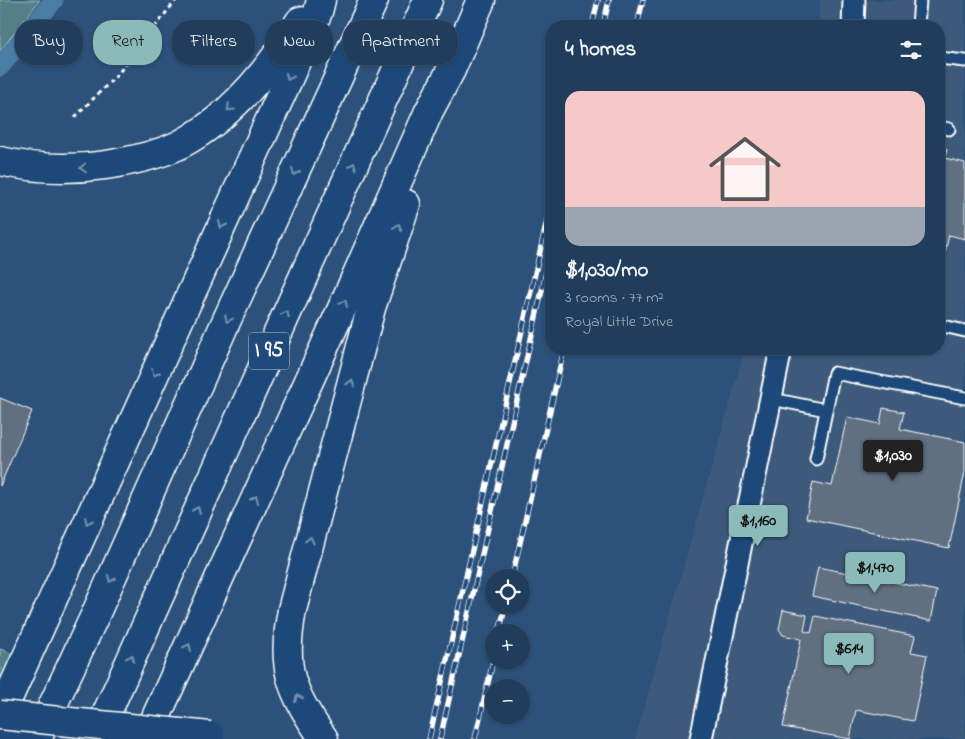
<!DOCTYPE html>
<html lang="en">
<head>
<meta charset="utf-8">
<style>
	:root { --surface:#213d5c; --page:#2d4865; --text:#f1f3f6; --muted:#a2aebb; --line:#3e5672; --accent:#8bbbb9 }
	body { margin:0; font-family:"Indie Flower",sans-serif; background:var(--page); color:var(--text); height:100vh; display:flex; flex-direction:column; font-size:19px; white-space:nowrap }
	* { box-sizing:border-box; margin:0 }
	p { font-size:16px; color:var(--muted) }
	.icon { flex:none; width:28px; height:28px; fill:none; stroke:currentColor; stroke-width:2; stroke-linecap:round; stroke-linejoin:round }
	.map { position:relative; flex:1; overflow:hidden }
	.panel { position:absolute; left:545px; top:20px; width:400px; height:335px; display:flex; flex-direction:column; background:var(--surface); border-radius:20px; box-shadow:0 1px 4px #0004,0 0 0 1px var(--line) }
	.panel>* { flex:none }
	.guide { position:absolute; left:15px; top:20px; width:455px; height:45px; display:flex; gap:10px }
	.buttons { position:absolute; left:485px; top:569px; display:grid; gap:10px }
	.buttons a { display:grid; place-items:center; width:45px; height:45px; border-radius:50%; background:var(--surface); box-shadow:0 1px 4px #0004,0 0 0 1px var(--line); font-size:25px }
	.price { position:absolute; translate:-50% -42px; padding:0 11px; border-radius:5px; background:var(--accent); color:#111; font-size:16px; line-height:32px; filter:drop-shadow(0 1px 2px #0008) }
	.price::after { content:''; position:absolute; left:50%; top:30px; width:15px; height:11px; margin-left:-8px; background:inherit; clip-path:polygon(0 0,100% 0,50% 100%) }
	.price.active { background:#222; color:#fff }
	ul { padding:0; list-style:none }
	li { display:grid; align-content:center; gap:10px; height:265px; padding:0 20px }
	li span { display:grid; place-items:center; height:155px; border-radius:15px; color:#555 }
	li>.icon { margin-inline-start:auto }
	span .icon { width:90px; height:90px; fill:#fffc; stroke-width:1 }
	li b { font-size:21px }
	h2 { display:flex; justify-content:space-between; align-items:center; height:60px; padding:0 20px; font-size:21px }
	.tag { padding:0 18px; border-radius:20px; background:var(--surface); box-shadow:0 1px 4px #0004,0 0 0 1px var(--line); font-size:18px; line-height:45px }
	.tag.active { background:var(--accent); color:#111 }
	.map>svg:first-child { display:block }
	.built { fill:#3c5a7c }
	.green { fill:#538088; stroke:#a9c0c4 }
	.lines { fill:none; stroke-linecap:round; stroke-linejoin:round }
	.canal { stroke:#487ea5; stroke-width:19 }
	.building { fill:#606f80; stroke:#fff }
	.lane-casing { stroke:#fff; stroke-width:15 }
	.street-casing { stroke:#fff; stroke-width:25 }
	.primary-casing { stroke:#fff; stroke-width:31 }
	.highway-casing { stroke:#fff; stroke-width:31 }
	.path { stroke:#fff; stroke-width:3; stroke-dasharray:4 4; stroke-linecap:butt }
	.lane { stroke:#1f4a7a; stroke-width:11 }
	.street { stroke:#1f4a7a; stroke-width:21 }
	.primary { stroke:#1f4a7a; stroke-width:28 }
	.highway { stroke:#1f4a7a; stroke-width:28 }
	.rail-casing { stroke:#fff; stroke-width:5.5 }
	.rail { stroke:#1f4a7a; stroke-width:4; stroke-dasharray:11; stroke-linecap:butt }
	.primary-bridge-casing { stroke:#fff; stroke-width:31; stroke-linecap:butt }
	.primary-bridge { stroke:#1f4a7a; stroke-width:28 }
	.oneway { stroke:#7992af }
	.labels { text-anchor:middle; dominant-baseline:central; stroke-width:4; stroke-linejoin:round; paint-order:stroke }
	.shield { fill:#1f4a7a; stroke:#bcc9d7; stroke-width:1 }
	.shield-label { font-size:21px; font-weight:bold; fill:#fff }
</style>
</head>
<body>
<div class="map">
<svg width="965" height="739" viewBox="0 0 965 739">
	<rect width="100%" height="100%" fill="#2c517b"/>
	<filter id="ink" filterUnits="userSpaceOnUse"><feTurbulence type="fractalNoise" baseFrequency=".02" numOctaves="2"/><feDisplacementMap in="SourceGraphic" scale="10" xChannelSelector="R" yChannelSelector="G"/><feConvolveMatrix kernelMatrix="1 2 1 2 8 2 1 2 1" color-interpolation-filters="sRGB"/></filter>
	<g filter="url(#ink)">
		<!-- built -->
		<polygon class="built" points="820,0 965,0 965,739 635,739 745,349 939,349 939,26 818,26"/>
		<!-- green -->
		<g class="green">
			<polygon points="0,0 40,0 0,51"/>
			<polygon points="0,649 14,654 0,689"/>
		</g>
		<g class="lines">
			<!-- canal -->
			<polyline class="canal" points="0,67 54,0"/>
		</g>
		<!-- building -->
		<g class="building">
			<polygon points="939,147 947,149 945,158 965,163 965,239 949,235 943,261 939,260"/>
			<polygon points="0,398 32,411 0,486"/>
			<polygon points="883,408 904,412 900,429 965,442 965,472 949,548 806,518 813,482 832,486 847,417 880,424"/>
			<polygon points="818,567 937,591 931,621 812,596"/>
			<polygon points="783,610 807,615 804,631 811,633 815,616 915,636 911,652 927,655 913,721 856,710 850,739 783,727 801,639 783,635 779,629"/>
		</g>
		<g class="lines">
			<defs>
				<g id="lane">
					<polyline points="918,26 920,0"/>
					<polyline points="939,58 965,61"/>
					<polyline points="939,127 949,129"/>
					<polyline points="939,325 965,331"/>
					<polyline points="772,399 826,410"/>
					<polyline points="816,459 834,373 965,398"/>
				</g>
				<g id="street">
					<polyline points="853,26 854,0"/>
					<polyline points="701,739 781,349"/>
				</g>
				<polyline id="primary" points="0,737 16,739"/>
				<g id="highway">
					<path d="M 0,161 C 35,169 70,170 106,165 C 131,161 156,156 179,145 C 231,118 270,69 300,21"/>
					<polyline points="0,716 286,84 318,12 321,0"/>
					<polyline points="37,739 96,613 224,326 374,0"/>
					<polyline points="95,739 428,0"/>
					<polyline points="146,739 343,306 429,111 451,70 481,0"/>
					<path d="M 324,739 C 290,690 281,669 292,610 L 371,308 L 406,204"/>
				</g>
			</defs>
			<!-- lane casing -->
			<use href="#lane" class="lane-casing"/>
			<!-- street casing -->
			<use href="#street" class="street-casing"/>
			<!-- primary casing -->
			<use href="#primary" class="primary-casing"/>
			<!-- highway casing -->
			<use href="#highway" class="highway-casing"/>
			<!-- path -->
			<polyline class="path" points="75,117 117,75 176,0"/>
			<!-- lane -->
			<use href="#lane" class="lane"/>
			<!-- street -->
			<use href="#street" class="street"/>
			<!-- primary -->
			<use href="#primary" class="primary"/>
			<!-- highway -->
			<use href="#highway" class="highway"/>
			<defs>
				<g id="rail">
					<polyline points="592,26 598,0"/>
					<polyline points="603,26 609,0"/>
					<polyline points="637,26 643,0"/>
					<polyline points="512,578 564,349"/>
					<polyline points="499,632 506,605"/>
					<polyline points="429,739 551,203"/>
					<polyline points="440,739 551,251"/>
					<polyline points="475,739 494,657"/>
				</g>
			</defs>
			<!-- rail casing -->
			<use href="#rail" class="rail-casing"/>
			<!-- rail -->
			<use href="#rail" class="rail"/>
			<defs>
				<polyline id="primary-bridge" points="0,715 210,736"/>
			</defs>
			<!-- primary-bridge casing -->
			<use href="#primary-bridge" class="primary-bridge-casing"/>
			<!-- primary-bridge -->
			<use href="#primary-bridge" class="primary-bridge"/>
		</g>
		<!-- one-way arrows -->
		<defs><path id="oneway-chevron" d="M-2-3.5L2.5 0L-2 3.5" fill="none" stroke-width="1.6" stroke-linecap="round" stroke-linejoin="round" transform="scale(1.25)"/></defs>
		<g class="oneway">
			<use href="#oneway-chevron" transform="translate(289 77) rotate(114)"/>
			<use href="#oneway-chevron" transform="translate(230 108) rotate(137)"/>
			<use href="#oneway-chevron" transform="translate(353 166) rotate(-66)"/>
			<use href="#oneway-chevron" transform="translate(83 168) rotate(175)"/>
			<use href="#oneway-chevron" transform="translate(295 172) rotate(115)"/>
			<use href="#oneway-chevron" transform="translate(222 225) rotate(114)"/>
			<use href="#oneway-chevron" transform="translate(398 227) rotate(-70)"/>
			<use href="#oneway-chevron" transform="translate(344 303) rotate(-66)"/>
			<use href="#oneway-chevron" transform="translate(286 314) rotate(-66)"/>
			<use href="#oneway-chevron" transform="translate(228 319) rotate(115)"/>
			<use href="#oneway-chevron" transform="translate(155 373) rotate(114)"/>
			<use href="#oneway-chevron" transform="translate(351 383) rotate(-76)"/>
			<use href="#oneway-chevron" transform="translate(255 499) rotate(-66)"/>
			<use href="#oneway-chevron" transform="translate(197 510) rotate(-66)"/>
			<use href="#oneway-chevron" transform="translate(88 521) rotate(114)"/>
			<use href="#oneway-chevron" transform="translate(310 540) rotate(-76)"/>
			<use href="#oneway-chevron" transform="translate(111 579) rotate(114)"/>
			<use href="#oneway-chevron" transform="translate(188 647) rotate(-65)"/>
			<use href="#oneway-chevron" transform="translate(131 658) rotate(-66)"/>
			<use href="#oneway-chevron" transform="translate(298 698) rotate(-115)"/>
		</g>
	</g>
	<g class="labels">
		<!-- shield labels -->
		<rect class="shield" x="249" y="332.5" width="40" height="37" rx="4"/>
		<g class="shield-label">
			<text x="269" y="351">I 95</text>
		</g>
	</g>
</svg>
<div class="buttons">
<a><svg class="icon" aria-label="locate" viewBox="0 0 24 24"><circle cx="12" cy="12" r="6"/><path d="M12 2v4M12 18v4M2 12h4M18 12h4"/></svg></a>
<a>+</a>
<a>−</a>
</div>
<b class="price active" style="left:893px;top:482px">$1,030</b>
<b class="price" style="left:758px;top:547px">$1,160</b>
<b class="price" style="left:875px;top:594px">$1,470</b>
<b class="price" style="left:849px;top:675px">$614</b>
<div class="guide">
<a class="tag">Buy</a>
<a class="tag active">Rent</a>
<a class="tag">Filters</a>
<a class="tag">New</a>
<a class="tag">Apartment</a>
</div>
<section class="panel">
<h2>4 homes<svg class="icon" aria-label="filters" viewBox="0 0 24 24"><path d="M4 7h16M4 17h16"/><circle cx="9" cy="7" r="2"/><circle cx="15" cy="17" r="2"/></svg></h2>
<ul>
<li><span style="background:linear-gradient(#f6c9c9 75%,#9aa5b1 0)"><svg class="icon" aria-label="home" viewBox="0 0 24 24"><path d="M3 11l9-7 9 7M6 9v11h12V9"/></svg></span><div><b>$1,030/mo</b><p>3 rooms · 77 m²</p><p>Royal Little Drive</p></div></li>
</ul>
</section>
</div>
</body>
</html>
